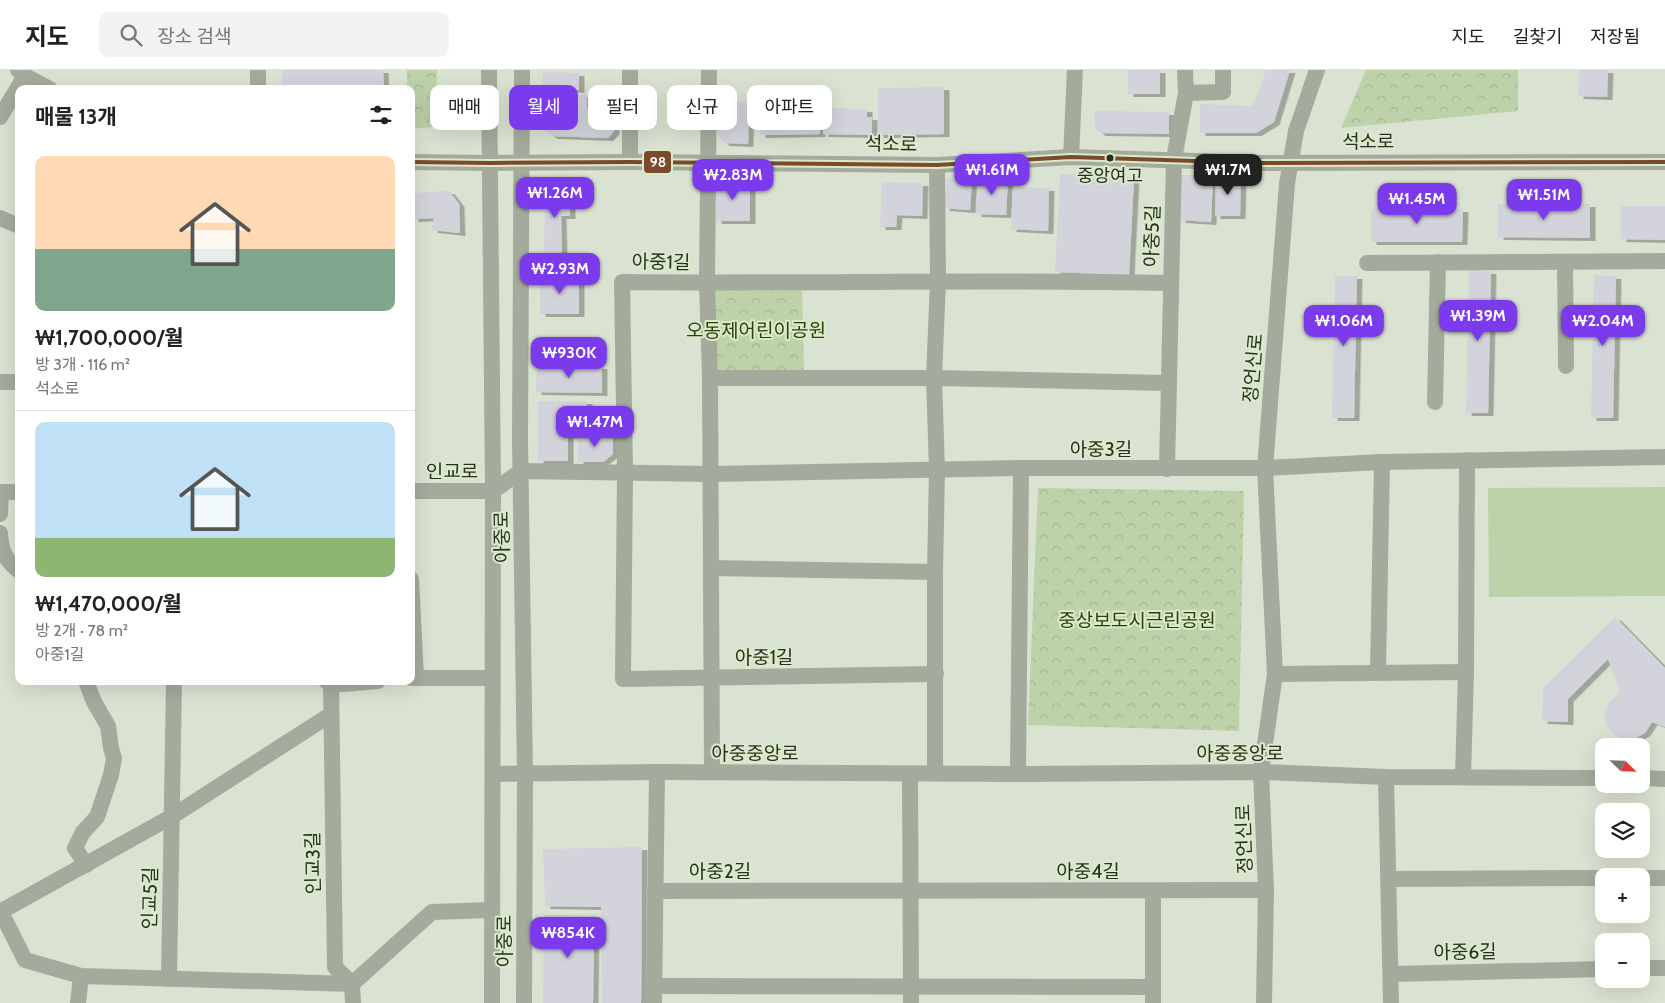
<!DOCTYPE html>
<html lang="ko">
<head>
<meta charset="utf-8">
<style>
	:root { --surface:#fff; --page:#f2f2f2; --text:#222; --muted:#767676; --line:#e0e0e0; --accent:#7c3aed }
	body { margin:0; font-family:Cabin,"Noto Sans KR",sans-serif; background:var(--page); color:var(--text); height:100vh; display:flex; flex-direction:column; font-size:19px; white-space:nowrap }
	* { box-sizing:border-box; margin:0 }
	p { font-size:16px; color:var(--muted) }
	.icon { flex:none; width:28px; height:28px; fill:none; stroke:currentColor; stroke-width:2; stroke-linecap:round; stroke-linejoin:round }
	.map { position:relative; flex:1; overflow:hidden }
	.drawer { position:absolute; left:15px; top:15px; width:400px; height:600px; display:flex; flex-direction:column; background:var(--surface); border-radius:10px; box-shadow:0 5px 20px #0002 }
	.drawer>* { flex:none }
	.banner { position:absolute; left:430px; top:15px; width:475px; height:45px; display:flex; gap:10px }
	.needle { width:32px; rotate:113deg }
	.tools { position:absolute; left:1595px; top:668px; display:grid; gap:10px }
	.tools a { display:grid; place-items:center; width:55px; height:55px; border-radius:10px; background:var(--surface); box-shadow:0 5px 20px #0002; font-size:25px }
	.price { position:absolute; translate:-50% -42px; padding:0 11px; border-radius:10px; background:var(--accent); color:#fff; font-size:16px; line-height:32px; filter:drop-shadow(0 1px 2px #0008) }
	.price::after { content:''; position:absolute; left:50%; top:30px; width:15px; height:11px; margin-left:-8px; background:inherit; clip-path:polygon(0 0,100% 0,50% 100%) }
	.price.current { background:#222; color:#fff }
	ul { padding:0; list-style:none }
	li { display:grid; align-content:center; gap:10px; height:265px; padding:0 20px }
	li+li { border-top:1px solid var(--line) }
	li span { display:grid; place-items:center; height:155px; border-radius:10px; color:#555 }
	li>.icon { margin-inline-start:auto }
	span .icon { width:90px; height:90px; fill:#fffc; stroke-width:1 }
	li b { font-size:21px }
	h2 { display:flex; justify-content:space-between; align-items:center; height:60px; padding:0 20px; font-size:21px }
	.chip { padding:0 18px; border-radius:10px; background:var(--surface); box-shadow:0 5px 20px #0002; font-size:18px; line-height:45px }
	.chip.current { background:var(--accent); color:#fff }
	header { display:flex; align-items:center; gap:30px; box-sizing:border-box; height:70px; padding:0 25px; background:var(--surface); border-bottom:1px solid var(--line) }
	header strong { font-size:24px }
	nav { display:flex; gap:28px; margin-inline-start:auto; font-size:18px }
	.search { width:350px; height:45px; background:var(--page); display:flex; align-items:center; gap:12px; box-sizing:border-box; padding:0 18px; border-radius:10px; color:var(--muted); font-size:19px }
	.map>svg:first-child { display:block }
	.park { fill:url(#park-crowns) }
	.garden { fill:#bed2aa }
	.building { fill:#d2d3db; filter:url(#shadow) }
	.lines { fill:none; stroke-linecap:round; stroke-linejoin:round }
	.minor { stroke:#a4ab9d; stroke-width:16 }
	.bus-1-casing { stroke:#daeacb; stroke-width:8 }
	.bus-1 { stroke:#7a4b2a; stroke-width:4 }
	.bus-dot { fill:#292f23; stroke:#daeacb; stroke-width:2 }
	.labels { text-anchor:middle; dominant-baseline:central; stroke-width:4; stroke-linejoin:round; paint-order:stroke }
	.bus-label { font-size:18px; fill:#292f23; stroke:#daeacb }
	.street-label { font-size:19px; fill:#292f23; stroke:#daeacb }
	.park-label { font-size:19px; fill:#2b4207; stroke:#daeacb }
	.line-badge { stroke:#daeacb; stroke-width:2 }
	.badge-label { font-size:14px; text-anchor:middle; font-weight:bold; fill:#fff }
</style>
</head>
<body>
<header>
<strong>지도</strong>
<div class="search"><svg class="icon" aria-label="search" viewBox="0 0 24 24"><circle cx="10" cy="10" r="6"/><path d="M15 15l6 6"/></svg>장소 검색</div>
<nav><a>지도</a><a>길찾기</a><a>저장됨</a></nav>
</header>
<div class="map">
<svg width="1665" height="933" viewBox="0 0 1665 933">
	<defs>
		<pattern id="park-crowns" width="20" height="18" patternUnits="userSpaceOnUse" patternTransform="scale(1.25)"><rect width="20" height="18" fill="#bed2aa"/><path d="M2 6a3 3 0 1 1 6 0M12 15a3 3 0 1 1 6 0" fill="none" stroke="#a3b592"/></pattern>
		<filter id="shadow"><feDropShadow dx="5.5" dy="3" stdDeviation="0" flood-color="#0004"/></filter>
	</defs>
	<rect width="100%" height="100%" fill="#dae3d2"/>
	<!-- park -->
	<g class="park">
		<polygon points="407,0 437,0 435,57 411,59 411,19 407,19"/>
		<polygon points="1366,0 1518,0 1518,41 1341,58"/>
		<polygon points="802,211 804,309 710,308 707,213"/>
		<polygon points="1038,418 1244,421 1239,661 1028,655"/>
	</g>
	<!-- garden -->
	<polygon class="garden" points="1665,417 1665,526 1489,527 1488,418"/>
	<!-- building -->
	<g class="building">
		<polygon points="282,0 383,0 384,19 282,19"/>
		<rect x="1128" y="0" width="32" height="24"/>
		<polygon points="1266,0 1290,0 1274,52 1256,63 1200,63 1200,34 1253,36"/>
		<polygon points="1579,0 1608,0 1607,27 1578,26"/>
		<polygon points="543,2 579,3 579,20 542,18"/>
		<polygon points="944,17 944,64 878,65 878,18"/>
		<polygon points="587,24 587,38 606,38 606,31 613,31 614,61 608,68 552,66 541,58 541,25"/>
		<polygon points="718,31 749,32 748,74 724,73 717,65"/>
		<polygon points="760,38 820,38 820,64 760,65"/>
		<polygon points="823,38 867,39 867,47 872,47 872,65 823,64"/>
		<polygon points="1094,41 1169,42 1169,64 1100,63 1095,59"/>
		<polygon points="1060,104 1134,107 1129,205 1055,202"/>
		<polygon points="1179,105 1213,105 1211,152 1180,150"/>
		<polygon points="978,106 1008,108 1006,145 976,144"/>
		<polygon points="1216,106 1241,106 1240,146 1215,146"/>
		<polygon points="947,107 972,109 970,140 944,138"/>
		<polygon points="724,110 750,110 750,151 716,151 716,119"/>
		<polygon points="882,112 923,113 922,146 897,145 896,157 880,157"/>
		<polygon points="551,117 570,119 570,146 561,146 562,185 544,185 545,125"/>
		<polygon points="1013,117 1049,118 1048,161 1011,159"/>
		<polygon points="449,121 459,134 460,163 432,160 434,148 413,149 413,123"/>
		<polygon points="1498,134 1590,134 1590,168 1498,167"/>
		<polygon points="1621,136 1665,136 1665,170 1621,169"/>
		<polygon points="1371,139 1463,139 1462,172 1371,172"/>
		<polygon points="1469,200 1491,201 1488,343 1466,343"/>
		<polygon points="1594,205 1616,206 1613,348 1591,348"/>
		<rect x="540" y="206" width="39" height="38"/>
		<polygon points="1335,206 1357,206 1354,348 1332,348"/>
		<polygon points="537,295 602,296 602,323 536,322"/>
		<polygon points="538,331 587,331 587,351 568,351 568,391 538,391"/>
		<polygon points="578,365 613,365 613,384 603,392 578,392"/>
		<polygon points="1615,547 1665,598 1665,657 1652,652 1645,663 1634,669 1627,670 1615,665 1607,657 1605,650 1605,642 1608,634 1620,621 1608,589 1568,629 1568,652 1542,651 1543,618"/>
		<polygon points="642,777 641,933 602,933 601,837 545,836 543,779"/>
		<polygon points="544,845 594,846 593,933 543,933"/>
	</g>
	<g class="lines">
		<!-- minor -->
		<g class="minor">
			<polyline points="18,0 25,6 50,19"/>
			<polyline points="489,0 493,421 492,933"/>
			<polyline points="522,0 520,369 525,704 524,933"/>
			<polyline points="630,0 630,92"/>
			<polyline points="709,0 707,213 710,308 712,702"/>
			<polyline points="258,19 258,0"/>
			<polyline points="1186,23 1223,22 1223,0"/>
			<polyline points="0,47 25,6"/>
			<polyline points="1071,87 1075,0"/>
			<polyline points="411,92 490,93 630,92 937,95 1071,87 1257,93 1665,92"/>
			<polyline points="0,148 19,156"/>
			<polyline points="1565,192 1566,296"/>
			<polyline points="1367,193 1665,191"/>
			<polyline points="710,308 934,308 1168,313"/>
			<polyline points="0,312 19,312"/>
			<polyline points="1435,332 1438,192"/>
			<polyline points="1167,399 1174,89 1186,23 1185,0"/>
			<polyline points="411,421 493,421 521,401 711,404 1021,398 1265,398 1382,392 1665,387"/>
			<polyline points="0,422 19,422"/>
			<polyline points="0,444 1,422"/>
			<path d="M 0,463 C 1,482 5,489 19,501"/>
			<polyline points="711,498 935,502"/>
			<polyline points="411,509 416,608"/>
			<polyline points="1378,602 1382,392"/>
			<path d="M 936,604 L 623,609 L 625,402 L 622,212 C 804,214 987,209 1170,213"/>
			<polyline points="1275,604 1466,602"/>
			<polyline points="411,608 492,608"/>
			<polyline points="86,611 94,632 108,656 111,678 114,688 111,705 97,747 83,762 75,778 86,795"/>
			<polyline points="326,611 331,615 378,611"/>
			<polyline points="331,611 335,897 352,914 353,933"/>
			<polyline points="935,703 935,502 937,400 934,308 938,211 937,95"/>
			<polyline points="493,704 657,702 1026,704 1261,702 1386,707 1604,708"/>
			<polyline points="910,704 911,933"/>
			<polyline points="1018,704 1021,398"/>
			<polyline points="1386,707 1391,933"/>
			<polyline points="1463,707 1466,602 1467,390"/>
			<polyline points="1641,708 1665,709"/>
			<polyline points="1641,808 1665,808"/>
			<polyline points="1389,809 1604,808"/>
			<polyline points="655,821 1266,820"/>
			<polyline points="1153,821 1153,933"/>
			<polyline points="0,842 171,747 330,645"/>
			<polyline points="1,842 25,890 81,906 352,914 432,842 491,840"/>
			<polyline points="1641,898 1665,898"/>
			<polyline points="1391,904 1604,899"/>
			<polyline points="169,909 174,611"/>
			<polyline points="654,916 1153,917"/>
			<polyline points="78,933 81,906"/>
			<polyline points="654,933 657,702"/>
			<polyline points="1264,933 1266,820 1261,702 1275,604 1265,398 1287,114 1296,61 1317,0"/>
		</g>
		<defs>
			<polyline id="bus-1" points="411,92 490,93 630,92 937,95 1071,87 1257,93 1665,92"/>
		</defs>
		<!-- bus-1 casing -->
		<use href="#bus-1" class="bus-1-casing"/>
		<!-- bus-1 -->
		<use href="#bus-1" class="bus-1"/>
	</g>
	<!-- markers -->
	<circle class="bus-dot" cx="1110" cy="88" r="4.5"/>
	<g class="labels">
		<!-- bus labels -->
		<g class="bus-label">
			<text x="1110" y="106">중앙여고</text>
		</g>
		<!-- street labels -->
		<g class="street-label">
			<text x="1368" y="71">석소로</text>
			<text transform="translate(891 74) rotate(1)">석소로</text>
			<text transform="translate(1152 166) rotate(-88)">아중5길</text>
			<text transform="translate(661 192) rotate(1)">아중1길</text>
			<text transform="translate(1253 298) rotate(-85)">정언신로</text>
			<text x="1101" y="379">아중3길</text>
			<text x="452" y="401">인교로</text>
			<text transform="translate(502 467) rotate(-91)">아중로</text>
			<text x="764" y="587">아중1길</text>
			<text x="755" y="683">아중중앙로</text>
			<text x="1240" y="683">아중중앙로</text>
			<text transform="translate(1244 769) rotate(-92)">정언신로</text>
			<text transform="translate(313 793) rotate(-91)">인교3길</text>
			<text x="720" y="801">아중2길</text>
			<text x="1088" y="801">아중4길</text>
			<text transform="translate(150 828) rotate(-89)">인교5길</text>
			<text transform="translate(504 871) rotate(-90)">아중로</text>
			<text transform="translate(1465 882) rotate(-1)">아중6길</text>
		</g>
		<!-- park labels -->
		<g class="park-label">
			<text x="756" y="260">오동제어린이공원</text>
			<text x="1137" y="550">중상보도시근린공원</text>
		</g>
	</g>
	<rect class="line-badge" x="643" y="80" width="29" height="24" rx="5" fill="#7a4b2a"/>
	<g class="badge-label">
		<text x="658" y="97">98</text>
	</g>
</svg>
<div class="tools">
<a><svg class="needle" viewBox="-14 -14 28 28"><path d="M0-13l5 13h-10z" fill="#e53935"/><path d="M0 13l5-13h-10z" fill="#767676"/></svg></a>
<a><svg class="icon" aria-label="layers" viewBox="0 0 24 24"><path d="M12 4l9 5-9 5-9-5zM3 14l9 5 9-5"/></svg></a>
<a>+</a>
<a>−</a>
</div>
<b class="price" style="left:992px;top:126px">₩1.61M</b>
<b class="price current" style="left:1228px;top:126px">₩1.7M</b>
<b class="price" style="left:733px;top:131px">₩2.83M</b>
<b class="price" style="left:555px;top:149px">₩1.26M</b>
<b class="price" style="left:1544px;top:151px">₩1.51M</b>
<b class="price" style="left:1417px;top:155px">₩1.45M</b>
<b class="price" style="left:560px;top:225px">₩2.93M</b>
<b class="price" style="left:1478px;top:272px">₩1.39M</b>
<b class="price" style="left:1344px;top:277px">₩1.06M</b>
<b class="price" style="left:1603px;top:277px">₩2.04M</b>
<b class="price" style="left:569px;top:309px">₩930K</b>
<b class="price" style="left:595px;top:378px">₩1.47M</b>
<b class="price" style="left:568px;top:889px">₩854K</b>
<div class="banner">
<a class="chip">매매</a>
<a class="chip current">월세</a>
<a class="chip">필터</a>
<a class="chip">신규</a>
<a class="chip">아파트</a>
</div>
<section class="drawer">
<h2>매물 13개<svg class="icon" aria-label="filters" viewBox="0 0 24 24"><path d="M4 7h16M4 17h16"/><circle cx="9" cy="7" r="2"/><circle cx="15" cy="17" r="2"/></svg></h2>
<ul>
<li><span style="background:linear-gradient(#ffd9b3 60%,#7fa58c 0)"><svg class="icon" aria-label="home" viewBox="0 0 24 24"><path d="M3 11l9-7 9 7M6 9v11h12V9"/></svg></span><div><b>₩1,700,000/월</b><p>방 3개 · 116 m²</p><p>석소로</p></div></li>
<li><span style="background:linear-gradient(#bfe0f5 75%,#8fb573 0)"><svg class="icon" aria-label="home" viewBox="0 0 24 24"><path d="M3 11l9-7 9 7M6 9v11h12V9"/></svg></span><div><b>₩1,470,000/월</b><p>방 2개 · 78 m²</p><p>아중1길</p></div></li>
</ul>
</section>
</div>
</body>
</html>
